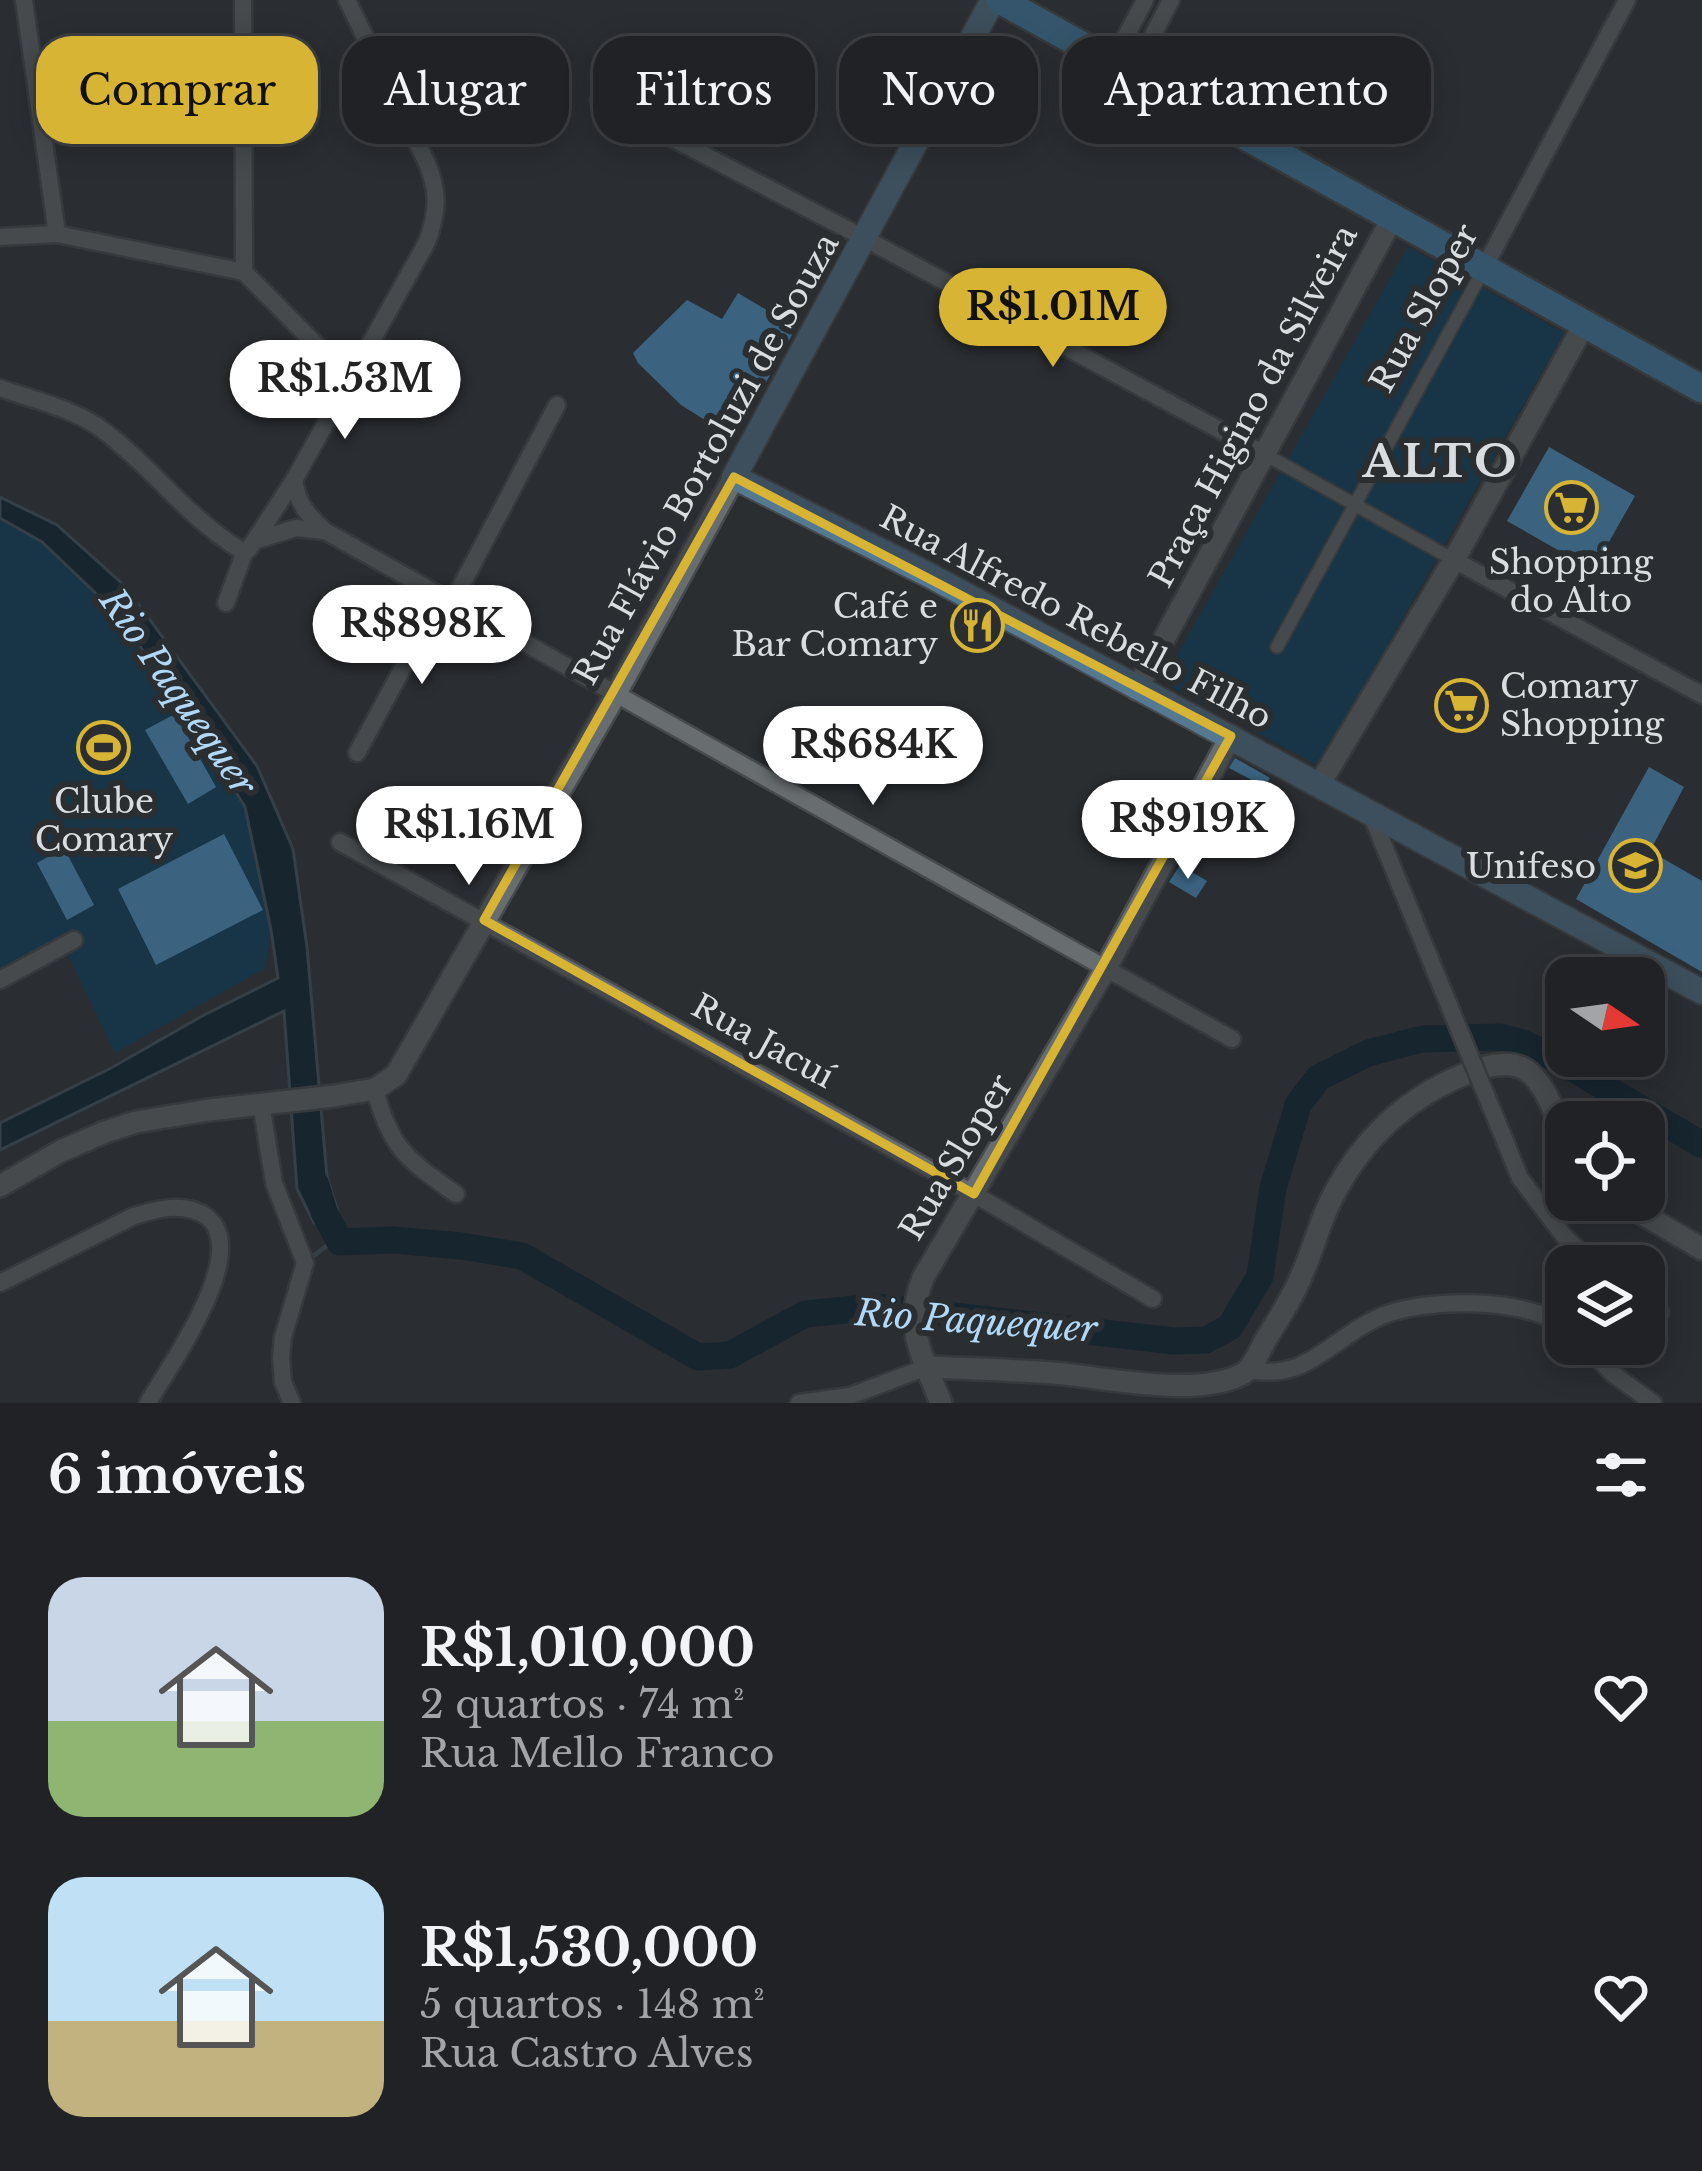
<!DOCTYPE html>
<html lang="pt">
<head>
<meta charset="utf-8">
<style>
	:root { --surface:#202225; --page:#2d2f32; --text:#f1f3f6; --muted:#a2a4a7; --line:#3d3f42; --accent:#d8b434 }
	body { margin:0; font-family:"Libre Baskerville",serif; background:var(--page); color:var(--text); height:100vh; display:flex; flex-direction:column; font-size:45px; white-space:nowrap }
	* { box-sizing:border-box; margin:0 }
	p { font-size:39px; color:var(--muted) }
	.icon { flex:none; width:66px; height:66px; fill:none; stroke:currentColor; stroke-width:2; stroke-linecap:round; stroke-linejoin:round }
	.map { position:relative; height:1403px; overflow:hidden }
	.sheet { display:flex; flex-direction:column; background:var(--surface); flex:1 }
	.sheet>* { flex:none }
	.hud { position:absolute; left:36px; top:36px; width:1632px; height:108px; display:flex; gap:24px }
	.needle { width:78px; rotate:103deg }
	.fabs { position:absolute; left:1545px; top:957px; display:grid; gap:24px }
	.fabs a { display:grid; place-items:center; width:120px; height:120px; border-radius:24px; background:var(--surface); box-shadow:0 6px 30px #0003,0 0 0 3px var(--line); font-size:60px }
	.price { position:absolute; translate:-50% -102px; padding:0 27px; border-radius:42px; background:#fff; color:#222; font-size:39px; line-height:78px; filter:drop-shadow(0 3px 6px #0008) }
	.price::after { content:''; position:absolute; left:50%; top:72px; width:36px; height:27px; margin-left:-18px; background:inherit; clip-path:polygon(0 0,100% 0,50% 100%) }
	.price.active { background:var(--accent); color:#111 }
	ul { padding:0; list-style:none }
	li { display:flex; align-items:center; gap:36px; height:300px; padding:0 48px }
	li span { display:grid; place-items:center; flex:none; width:336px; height:240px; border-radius:36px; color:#555 }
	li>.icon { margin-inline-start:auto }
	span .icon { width:144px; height:144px; fill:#fffc; stroke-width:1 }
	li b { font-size:51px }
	h2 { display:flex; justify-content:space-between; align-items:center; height:144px; padding:0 48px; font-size:51px }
	.chip { padding:0 42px; border-radius:36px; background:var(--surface); box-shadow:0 6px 30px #0003,0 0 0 3px var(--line); font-size:42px; line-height:108px }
	.chip.active { background:var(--accent); color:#111 }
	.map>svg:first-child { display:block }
	.green { fill:#003e61 }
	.water { fill:#021b2d; stroke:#435562; stroke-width:3 }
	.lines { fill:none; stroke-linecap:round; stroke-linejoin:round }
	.stream { stroke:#435562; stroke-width:4.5 }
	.river { stroke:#021b2d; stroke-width:27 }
	.building { fill:#51a5e1 }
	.pedestrian-casing { stroke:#474a4c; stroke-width:16 }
	.minor-casing { stroke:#474a4c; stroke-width:21 }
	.tertiary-casing { stroke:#474a4c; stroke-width:26 }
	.secondary-casing { stroke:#474a4c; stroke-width:28 }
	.primary-casing { stroke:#474a4c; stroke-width:32 }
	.pedestrian { stroke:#686d70; stroke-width:12 }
	.minor { stroke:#686d70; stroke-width:16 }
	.tertiary { stroke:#686d70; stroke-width:21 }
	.secondary { stroke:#547990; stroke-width:24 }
	.primary { stroke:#4086b1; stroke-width:27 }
	.minor-bridge-casing { stroke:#474a4c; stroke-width:21; stroke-linecap:butt }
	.minor-bridge { stroke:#686d70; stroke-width:16 }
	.marked { fill:none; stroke:#d8b434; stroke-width:9; stroke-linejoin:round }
	.labels { text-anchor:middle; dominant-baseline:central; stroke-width:12; stroke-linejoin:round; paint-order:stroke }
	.street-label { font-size:33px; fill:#dadddf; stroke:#2a2e31 }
	.poi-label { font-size:33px; fill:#dadddf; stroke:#2a2e31 }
	.water-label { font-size:36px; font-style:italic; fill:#b1d8f7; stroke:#2a2e31 }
	.district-label { font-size:45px; font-weight:bold; letter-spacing:3px; fill:#dadddf; stroke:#2a2e31 }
</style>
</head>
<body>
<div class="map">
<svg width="1702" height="1403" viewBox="0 0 1702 1403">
	<rect width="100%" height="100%" fill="#2a2e31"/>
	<!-- green -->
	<g class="green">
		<polygon points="1408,247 1564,333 1319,766 1162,682"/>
		<polygon points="0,521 16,527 42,542 109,605 172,688 245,807 271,930 265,968 115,1053 64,947 0,981"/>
	</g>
	<!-- water -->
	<polygon class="water" points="0,497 57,525 126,587 257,766 293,849 307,947 327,1177 338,1212 314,1223 297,1189 284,1011 0,1150 0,1123 111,1068 204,1015 278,978 271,930 245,807 172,688 109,606 42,542 0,518"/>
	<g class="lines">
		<!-- stream -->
		<polyline class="stream" points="307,1261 329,1244 340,1242"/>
		<!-- river -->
		<polyline class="river" points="316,1185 324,1212 340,1242 393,1240 461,1246 522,1256 698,1357 730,1355 805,1314 875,1307 1174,1341 1206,1340 1230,1327 1260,1276 1273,1188 1298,1105 1318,1078 1368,1053 1422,1039 1500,1037 1523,1043 1557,1059 1702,1145"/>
	</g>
	<!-- building -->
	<g class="building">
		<polygon points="738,293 792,325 793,333 735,439 681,405 638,363 633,353 687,300 722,319"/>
		<polygon points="1549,447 1635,496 1593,570 1507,521"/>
		<polygon points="175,714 216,787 188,804 145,730"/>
		<polygon points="1235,758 1270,778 1265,787 1229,768"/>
		<polygon points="1649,767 1684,787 1650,851 1702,881 1702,972 1576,899"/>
		<polygon points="224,834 263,910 156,965 118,889"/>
		<polygon points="64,848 94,905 67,920 37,863"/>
		<polygon points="1180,865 1207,881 1196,898 1169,882"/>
	</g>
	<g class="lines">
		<defs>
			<g id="pedestrian">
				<polyline points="1266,455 1454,560"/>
				<polyline points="1277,647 1485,267"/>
			</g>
			<g id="minor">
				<polyline points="24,0 57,234"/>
				<polyline points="243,0 244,272"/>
				<polyline points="1111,64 1145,0"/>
				<polyline points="1132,76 1171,0"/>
				<polyline points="599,100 864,238 1266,455"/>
				<polyline points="0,237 57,234 244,272 349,378"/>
				<polyline points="1485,266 1627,0"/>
				<path d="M 0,388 C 33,400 76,409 104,431 C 152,467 187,517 239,549 L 245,551 L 249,549 L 294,480 L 427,242 C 438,212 439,193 427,163 L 347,0"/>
				<path d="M 294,480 C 298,505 307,514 325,531 L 1232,1039"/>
				<polyline points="257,540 296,528 324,531"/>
				<polyline points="1454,560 1702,695"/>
				<polyline points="226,603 245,551"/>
				<polyline points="452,603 557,405"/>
				<polyline points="357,753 441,597"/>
				<polyline points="1371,814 1448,1003"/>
				<polyline points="340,842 974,1194 1153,1299"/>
				<polyline points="0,980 74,940"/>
				<path d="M 375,1089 C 390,1149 408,1160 456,1194"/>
				<polyline points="261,1104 274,1183 305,1263 283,1337 281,1358 283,1382 292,1403"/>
				<polyline points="1498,1124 1520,1178 1563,1235 1594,1266"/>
				<path d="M 0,1283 L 134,1216 C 157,1209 186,1201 207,1217 C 252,1252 169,1366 148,1403"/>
				<polyline points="1644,1303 1660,1313"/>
				<polyline points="1584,1344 1612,1373 1653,1403"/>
				<path d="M 1249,1370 C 1306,1381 1328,1342 1375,1319 C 1418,1297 1528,1296 1566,1328"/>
				<polyline points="799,1403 850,1396 927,1367"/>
			</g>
			<g id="tertiary">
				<polyline points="1137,689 1393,217"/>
				<polyline points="1319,785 1454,560 1585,323"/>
				<polyline points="0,1186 61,1151 105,1132 136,1122 209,1110 334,1096 375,1089 396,1075 615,695 734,477"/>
				<polyline points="1619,1200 1702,1249"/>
				<path d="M 927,1367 C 973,1369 1019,1370 1064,1374 C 1111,1379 1202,1398 1244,1373 C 1255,1366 1260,1348 1268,1336 C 1281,1315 1294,1295 1303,1272 C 1314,1248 1320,1220 1333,1196 C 1362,1140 1405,1099 1463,1075 C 1534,1045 1540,1082 1566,1137"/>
				<path d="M 941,1403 C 923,1356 903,1328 923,1278 L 1106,968 L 1231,736"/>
			</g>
			<polyline id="secondary" points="993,0 734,477 929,575 1702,992"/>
			<polyline id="primary" points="1000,0 1702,389"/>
		</defs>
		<!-- pedestrian casing -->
		<use href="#pedestrian" class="pedestrian-casing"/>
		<!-- minor casing -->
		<use href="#minor" class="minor-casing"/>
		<!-- tertiary casing -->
		<use href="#tertiary" class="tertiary-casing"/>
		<!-- secondary casing -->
		<use href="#secondary" class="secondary-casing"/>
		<!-- primary casing -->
		<use href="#primary" class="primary-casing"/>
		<!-- pedestrian -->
		<use href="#pedestrian" class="pedestrian"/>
		<!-- minor -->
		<use href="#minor" class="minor"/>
		<!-- tertiary -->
		<use href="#tertiary" class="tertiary"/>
		<!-- secondary -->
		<use href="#secondary" class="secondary"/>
		<!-- primary -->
		<use href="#primary" class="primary"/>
		<defs>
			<polyline id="minor-bridge" points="1448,1003 1498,1124"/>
		</defs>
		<!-- minor-bridge casing -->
		<use href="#minor-bridge" class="minor-bridge-casing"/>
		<!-- minor-bridge -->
		<use href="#minor-bridge" class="minor-bridge"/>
	</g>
	<!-- marked area -->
	<path d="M0 0H1702V1403H0ZM 734,477 L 1231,736 L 974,1194 L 484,920 Z" fill="#2a2e31" fill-opacity=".55" fill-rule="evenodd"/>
	<path class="marked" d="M 734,477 L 1231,736 L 974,1194 L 484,920 Z"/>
	<!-- icons -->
	<defs>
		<symbol id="supermarket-ring" viewBox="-11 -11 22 22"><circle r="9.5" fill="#2a2e31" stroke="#d8b434" stroke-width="1.5"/><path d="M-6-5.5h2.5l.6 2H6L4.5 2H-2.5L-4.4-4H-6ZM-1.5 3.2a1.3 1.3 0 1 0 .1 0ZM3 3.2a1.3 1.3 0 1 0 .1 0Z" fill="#d8b434"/></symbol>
		<symbol id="restaurant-ring" viewBox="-11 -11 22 22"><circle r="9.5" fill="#2a2e31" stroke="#d8b434" stroke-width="1.5"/><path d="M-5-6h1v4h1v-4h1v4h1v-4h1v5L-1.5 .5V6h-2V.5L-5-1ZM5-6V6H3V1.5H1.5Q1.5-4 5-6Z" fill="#d8b434"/></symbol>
		<symbol id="stadium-ring" viewBox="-11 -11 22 22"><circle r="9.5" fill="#2a2e31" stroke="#d8b434" stroke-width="1.5"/><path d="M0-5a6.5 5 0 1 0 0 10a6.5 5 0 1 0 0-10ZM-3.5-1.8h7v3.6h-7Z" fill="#d8b434"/></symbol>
		<symbol id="university-ring" viewBox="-11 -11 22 22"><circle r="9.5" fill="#2a2e31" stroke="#d8b434" stroke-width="1.5"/><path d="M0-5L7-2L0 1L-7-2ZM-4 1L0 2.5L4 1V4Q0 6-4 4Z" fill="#d8b434"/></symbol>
	</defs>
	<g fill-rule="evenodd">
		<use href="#supermarket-ring" x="1542" y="478" width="59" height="59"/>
		<use href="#restaurant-ring" x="948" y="596" width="59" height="59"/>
		<use href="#supermarket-ring" x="1432" y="676" width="59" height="59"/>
		<use href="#stadium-ring" x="74" y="718" width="59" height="59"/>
		<use href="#university-ring" x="1606" y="836" width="59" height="59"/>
	</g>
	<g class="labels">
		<!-- street labels -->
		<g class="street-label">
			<text transform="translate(1424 308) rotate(-61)">Rua Sloper</text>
			<text transform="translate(1253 406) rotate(-62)">Praça Higino da Silveira</text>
			<text transform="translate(706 459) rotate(-61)">Rua Flávio Bortoluzi de Souza</text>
			<text transform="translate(1076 617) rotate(28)">Rua Alfredo Rebello Filho</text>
			<text transform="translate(763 1041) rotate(29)">Rua Jacuí</text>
			<text transform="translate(956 1157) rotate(-59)">Rua Sloper</text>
		</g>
		<!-- poi labels -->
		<g class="poi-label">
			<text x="1571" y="562">Shopping<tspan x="1571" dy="38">do Alto</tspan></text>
			<text x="938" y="606" text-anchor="end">Café e<tspan x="938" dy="38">Bar Comary</tspan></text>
			<text x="1500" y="686" text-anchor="start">Comary<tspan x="1500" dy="38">Shopping</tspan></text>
			<text x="104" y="801">Clube<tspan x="104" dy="38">Comary</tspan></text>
			<text x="1596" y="866" text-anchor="end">Unifeso</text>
		</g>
		<!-- water labels -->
		<g class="water-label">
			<text transform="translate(178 692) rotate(55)">Rio Paquequer</text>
			<text transform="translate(976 1321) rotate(4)">Rio Paquequer</text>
		</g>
		<!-- district labels -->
		<g class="district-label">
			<text x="1441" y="461">ALTO</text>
		</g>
	</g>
</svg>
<div class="fabs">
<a><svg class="needle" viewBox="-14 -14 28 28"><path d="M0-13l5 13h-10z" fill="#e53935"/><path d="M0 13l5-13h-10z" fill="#a2a4a7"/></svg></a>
<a><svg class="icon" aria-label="locate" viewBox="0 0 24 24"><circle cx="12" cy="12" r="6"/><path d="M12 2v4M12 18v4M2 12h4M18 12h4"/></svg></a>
<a><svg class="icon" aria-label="layers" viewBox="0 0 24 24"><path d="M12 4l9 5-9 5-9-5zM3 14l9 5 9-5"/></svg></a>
</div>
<b class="price active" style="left:1053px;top:370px">R$1.01M</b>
<b class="price" style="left:345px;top:442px">R$1.53M</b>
<b class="price" style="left:422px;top:687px">R$898K</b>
<b class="price" style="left:873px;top:808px">R$684K</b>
<b class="price" style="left:1188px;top:882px">R$919K</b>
<b class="price" style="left:469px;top:888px">R$1.16M</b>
<div class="hud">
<a class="chip active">Comprar</a>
<a class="chip">Alugar</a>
<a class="chip">Filtros</a>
<a class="chip">Novo</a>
<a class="chip">Apartamento</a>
</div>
</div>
<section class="sheet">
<h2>6 imóveis<svg class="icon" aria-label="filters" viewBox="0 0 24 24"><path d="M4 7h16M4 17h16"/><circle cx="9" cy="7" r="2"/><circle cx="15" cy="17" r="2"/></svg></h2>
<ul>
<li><span style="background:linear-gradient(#c9d6e8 60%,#8fb573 0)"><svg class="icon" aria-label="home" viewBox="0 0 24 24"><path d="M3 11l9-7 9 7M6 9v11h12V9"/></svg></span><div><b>R$1,010,000</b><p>2 quartos · 74 m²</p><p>Rua Mello Franco</p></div><svg class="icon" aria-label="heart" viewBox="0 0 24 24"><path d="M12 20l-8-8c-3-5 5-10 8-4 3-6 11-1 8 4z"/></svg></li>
<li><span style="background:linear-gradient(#bfe0f5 60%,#c2b280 0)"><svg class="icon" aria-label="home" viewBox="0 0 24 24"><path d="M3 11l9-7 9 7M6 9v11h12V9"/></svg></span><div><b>R$1,530,000</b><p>5 quartos · 148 m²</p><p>Rua Castro Alves</p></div><svg class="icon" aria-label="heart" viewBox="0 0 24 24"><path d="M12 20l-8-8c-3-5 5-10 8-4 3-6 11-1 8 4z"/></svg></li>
</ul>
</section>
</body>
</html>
